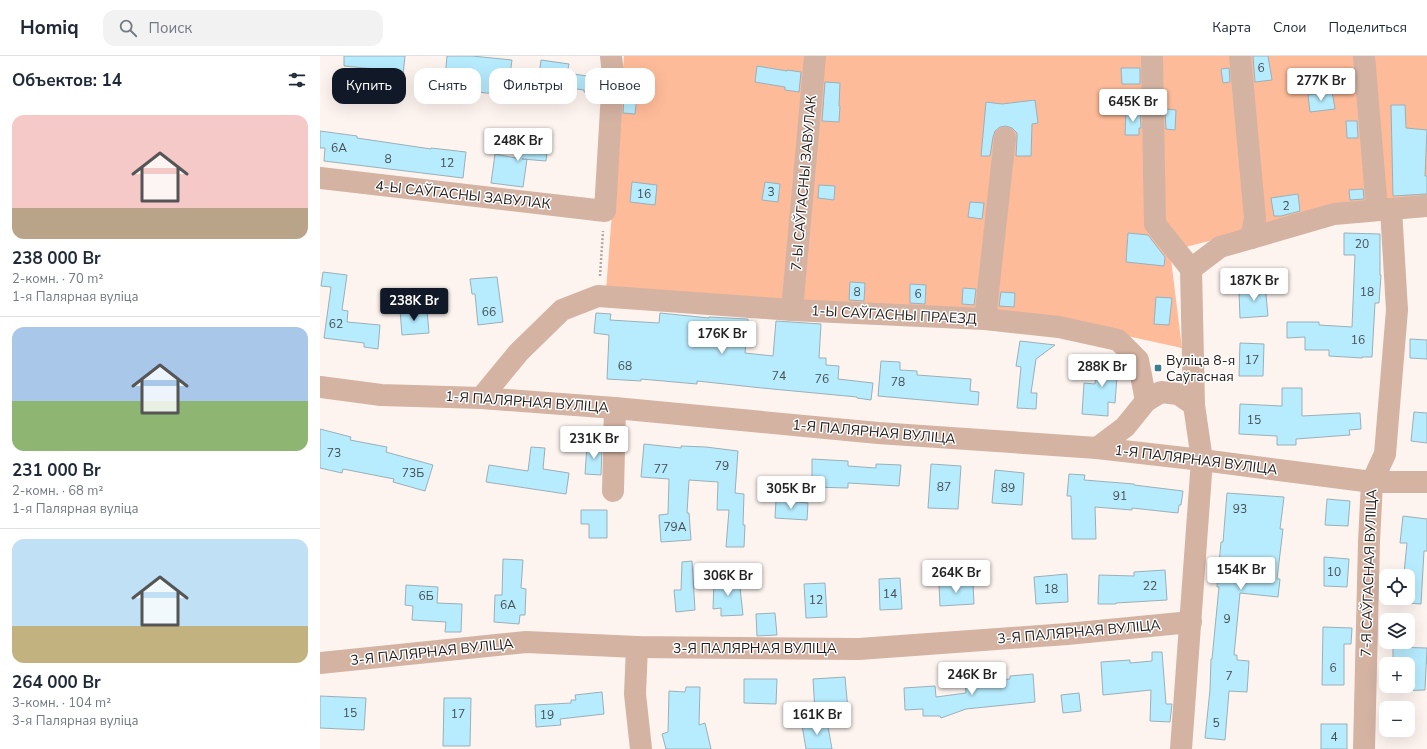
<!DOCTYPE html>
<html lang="ru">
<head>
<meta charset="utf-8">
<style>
	:root { --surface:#fff; --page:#f2f2f3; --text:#1f2937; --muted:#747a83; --line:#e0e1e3; --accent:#111827 }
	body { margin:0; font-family:"Nunito Sans",sans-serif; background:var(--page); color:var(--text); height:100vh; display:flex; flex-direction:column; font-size:15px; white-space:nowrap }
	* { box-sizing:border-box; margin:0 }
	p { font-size:13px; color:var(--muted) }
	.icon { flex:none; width:22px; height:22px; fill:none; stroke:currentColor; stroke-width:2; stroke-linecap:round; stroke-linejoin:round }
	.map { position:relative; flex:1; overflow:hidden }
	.side { display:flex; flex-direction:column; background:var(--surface); width:320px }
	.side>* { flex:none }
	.guide { position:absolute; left:12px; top:12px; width:380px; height:36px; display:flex; gap:8px }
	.controls { position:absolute; left:1059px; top:513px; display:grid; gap:8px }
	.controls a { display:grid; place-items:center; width:36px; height:36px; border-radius:8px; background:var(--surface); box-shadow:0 4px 16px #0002; font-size:20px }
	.price { position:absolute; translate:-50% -34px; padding:0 9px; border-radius:4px; background:#fff; color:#222; font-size:13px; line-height:26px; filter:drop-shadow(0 1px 2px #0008) }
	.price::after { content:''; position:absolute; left:50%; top:24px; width:12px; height:9px; margin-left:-6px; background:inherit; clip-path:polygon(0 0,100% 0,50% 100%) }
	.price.on { background:var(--accent); color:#fff }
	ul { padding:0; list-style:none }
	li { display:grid; align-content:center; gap:8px; height:212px; padding:0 12px }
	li+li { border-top:1px solid var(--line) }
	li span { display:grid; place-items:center; height:124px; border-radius:12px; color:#555 }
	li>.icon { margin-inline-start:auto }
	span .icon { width:72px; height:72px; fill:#fffc; stroke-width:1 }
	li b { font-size:17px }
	h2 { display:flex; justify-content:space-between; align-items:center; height:48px; padding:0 12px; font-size:17px }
	.tag { padding:0 14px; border-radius:12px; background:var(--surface); box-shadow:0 4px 16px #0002; font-size:14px; line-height:36px }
	.tag.on { background:var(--accent); color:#fff }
	header { display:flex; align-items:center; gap:24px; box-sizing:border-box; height:56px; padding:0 20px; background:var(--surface); border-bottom:1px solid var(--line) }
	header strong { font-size:19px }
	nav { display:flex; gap:22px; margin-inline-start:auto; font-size:14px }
	.search { width:280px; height:36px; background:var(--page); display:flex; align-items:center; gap:10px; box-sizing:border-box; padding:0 14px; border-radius:12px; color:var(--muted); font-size:15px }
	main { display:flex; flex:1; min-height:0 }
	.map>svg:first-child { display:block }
	.green { fill:#febb99 }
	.building { fill:#b7ecfe; stroke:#9ab0b8 }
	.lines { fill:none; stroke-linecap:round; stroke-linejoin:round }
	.path { stroke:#b1a8a5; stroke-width:2.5; stroke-dasharray:2 2; stroke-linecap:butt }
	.minor { stroke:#d4b3a3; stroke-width:22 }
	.poi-dot { fill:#3e7d91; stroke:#fff; stroke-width:1.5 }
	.labels { text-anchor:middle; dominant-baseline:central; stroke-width:3; stroke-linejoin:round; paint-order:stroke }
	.number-label { font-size:12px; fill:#464d4f }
	.street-label { font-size:14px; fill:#201815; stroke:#fff }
	.poi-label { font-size:14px; fill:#201815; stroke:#fff; text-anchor:start }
</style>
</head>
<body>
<header>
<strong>Homiq</strong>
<div class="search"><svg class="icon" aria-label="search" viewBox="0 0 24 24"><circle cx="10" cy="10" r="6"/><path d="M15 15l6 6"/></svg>Поиск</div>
<nav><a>Карта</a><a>Слои</a><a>Поделиться</a></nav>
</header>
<main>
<section class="side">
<h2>Объектов: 14<svg class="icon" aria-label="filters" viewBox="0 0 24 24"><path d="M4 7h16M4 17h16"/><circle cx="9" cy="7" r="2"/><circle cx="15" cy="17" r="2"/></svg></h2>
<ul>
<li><span style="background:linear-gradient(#f6c9c9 75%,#b9a48a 0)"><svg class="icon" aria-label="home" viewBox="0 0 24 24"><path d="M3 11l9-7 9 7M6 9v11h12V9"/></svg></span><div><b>238 000 Br</b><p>2-комн. · 70 m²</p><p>1-я Палярная вуліца</p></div></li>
<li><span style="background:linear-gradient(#a9c7e8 60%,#8fb573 0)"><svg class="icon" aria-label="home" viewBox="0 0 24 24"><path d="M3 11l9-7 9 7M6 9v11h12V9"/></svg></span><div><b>231 000 Br</b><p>2-комн. · 68 m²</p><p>1-я Палярная вуліца</p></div></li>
<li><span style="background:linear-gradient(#bfe0f5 70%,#c2b280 0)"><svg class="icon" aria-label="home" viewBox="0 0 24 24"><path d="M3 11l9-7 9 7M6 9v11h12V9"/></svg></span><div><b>264 000 Br</b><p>3-комн. · 104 m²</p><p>3-я Палярная вуліца</p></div></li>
</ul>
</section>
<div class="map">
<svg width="1107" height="693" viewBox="0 0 1107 693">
	<rect width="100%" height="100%" fill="#fdf4f0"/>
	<!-- green -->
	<polygon class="green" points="304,0 1107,0 1107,142 1011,154 850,195 862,292 711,259 286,235"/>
	<!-- building -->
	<g class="building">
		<polygon points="24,0 85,0 82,28 53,25 55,13 24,10"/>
		<polygon points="127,0 152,0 192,4 188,33 178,32 177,38 124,33"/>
		<polygon points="933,0 948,0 952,24 935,26"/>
		<polygon points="221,4 249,8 247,17 280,22 279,38 264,36 264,34 218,28"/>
		<polygon points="437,10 467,15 467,14 481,16 479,36 465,34 465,31 435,26"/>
		<polygon points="801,12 820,12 820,28 802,28"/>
		<polygon points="909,12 910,26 903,27 901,13"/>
		<polygon points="505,26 520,27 519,50 520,50 519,66 502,65"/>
		<polygon points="305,27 318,29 315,58 303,57"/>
		<polygon points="1012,35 1015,53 990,56 988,39"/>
		<polygon points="715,44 718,67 712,68 711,100 696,100 697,83 697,77 692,72 686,70 680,71 675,75 673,81 670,100 661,100 666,46 682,48"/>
		<polygon points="1071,49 1085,49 1086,72 1107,74 1105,120 1107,120 1107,138 1073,140"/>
		<polygon points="845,53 856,54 855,74 846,73"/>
		<polygon points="806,55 820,55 821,72 819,72 819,79 805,79"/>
		<polygon points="1026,65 1037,65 1038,82 1027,82"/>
		<polygon points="0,75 37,80 37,82 111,93 111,92 146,96 143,122 4,105 5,92 0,92"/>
		<polygon points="198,82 228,85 226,105 202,103 207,103 203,131 171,127 175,98 196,102"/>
		<polygon points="312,126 337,129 335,149 310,146"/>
		<polygon points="445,126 460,128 458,146 442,144"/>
		<polygon points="499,129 515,130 514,144 498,142"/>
		<polygon points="1043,133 1044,143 1030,144 1029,134"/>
		<polygon points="978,138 980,155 961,160 954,160 951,142"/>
		<polygon points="650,146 664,147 662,163 648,161"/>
		<polygon points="808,177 828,179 845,201 844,210 806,206"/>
		<polygon points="1024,177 1060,178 1060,219 1061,219 1059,247 1055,247 1052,301 1042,301 1042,302 1009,300 1009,294 985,294 985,281 967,282 967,266 999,266 999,269 1032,271 1035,199 1024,199"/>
		<polygon points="3,216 27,219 22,254 28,255 27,266 60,269 58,293 44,291 44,287 4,282 11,231 1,230"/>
		<polygon points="177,221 183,266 158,269 155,238 152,238 150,223"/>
		<polygon points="530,226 545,227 544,245 529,244"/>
		<polygon points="590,228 606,229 605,248 590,247"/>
		<polygon points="945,228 948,260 920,262 919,236 928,235 927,229"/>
		<polygon points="643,232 656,233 654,249 642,248"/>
		<polygon points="681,236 695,237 694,251 679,250"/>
		<polygon points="836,241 852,242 849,269 834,268"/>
		<polygon points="107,253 109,277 82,279 80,254"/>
		<polygon points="276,257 291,258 290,264 339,267 340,257 389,262 389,261 428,263 425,297 453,300 456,265 501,268 499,302 506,302 506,309 519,310 518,323 553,327 551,344 537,342 537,341 442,332 377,325 377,328 321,323 321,325 287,323 289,279 274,277"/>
		<polygon points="1090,283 1107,284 1107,303 1090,302"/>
		<polygon points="700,285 735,289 716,303 711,337 717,337 716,353 697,352 701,311 696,310"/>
		<polygon points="920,287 944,288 943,320 919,320"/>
		<polygon points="777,304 802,306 806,310 805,321 797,320 795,347 788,346 788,360 762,358 764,327 775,328"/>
		<polygon points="561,305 580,306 580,314 597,315 597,319 651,323 650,335 659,336 658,349 558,340"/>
		<polygon points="962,332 982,332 982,360 1040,357 1041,373 1029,374 1030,379 976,383 976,389 957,389 957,380 919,378 920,348 962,350"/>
		<polygon points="1094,356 1107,357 1107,387 1091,385"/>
		<polygon points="0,373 31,381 30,384 67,391 66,396 113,409 105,435 73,426 74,423 23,413 22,417 0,412"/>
		<polygon points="324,388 361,392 361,390 386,391 418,395 415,437 424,438 423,469 425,469 424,491 406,491 409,454 397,454 398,426 369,424 367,457 369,457 371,484 341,486 339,459 348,458 349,423 321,421"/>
		<polygon points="267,389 282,390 281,419 265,418"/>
		<polygon points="211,391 225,392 223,413 249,417 246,438 166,426 169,409 208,415"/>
		<polygon points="492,403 528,405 528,410 556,412 556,408 581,409 579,430 528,427 528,432 492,431"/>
		<polygon points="611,408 641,410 638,453 608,452"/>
		<polygon points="675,414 704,417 702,449 672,447"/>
		<polygon points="749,418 765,419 764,424 814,428 814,429 863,435 861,449 859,449 858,457 812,452 812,454 775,451 776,483 752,483 751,440 747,440"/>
		<polygon points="907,437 964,441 960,473 963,473 957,523 960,523 958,541 920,537 914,599 917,599 917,604 929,605 927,636 909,635 905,684 885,682 890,634 891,603 892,603 899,531 897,531 901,486 903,486"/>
		<polygon points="1007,443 1030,445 1028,470 1005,469"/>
		<polygon points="456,444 488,447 487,464 455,462"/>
		<polygon points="261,454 287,454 287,482 269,482 269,468 261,468"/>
		<polygon points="1083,460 1107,463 1107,495 1104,495 1101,548 1075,546 1075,542 1088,542 1088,520 1076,520 1076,516 1084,517 1087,487 1080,487"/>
		<polygon points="1004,501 1029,503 1027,531 1004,530"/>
		<polygon points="183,503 203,504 201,532 206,533 205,559 200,559 199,568 174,566 175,539 182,539"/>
		<polygon points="372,505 375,554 356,556 354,534 361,534 362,506"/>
		<polygon points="845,514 847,544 796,547 796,548 778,548 779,519 814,520 814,516"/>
		<polygon points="747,518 748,546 716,548 714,521"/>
		<polygon points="580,522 582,553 560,554 559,523"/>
		<polygon points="419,523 423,559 401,560 401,552 393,553 394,525"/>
		<polygon points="505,527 507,561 486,562 484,528"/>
		<polygon points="653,527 654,548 620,550 619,528"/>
		<polygon points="86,529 118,531 117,547 142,548 141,576 125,576 126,566 92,564 93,550 85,549"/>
		<polygon points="455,557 457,579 437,580 436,558"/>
		<polygon points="1003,571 1032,572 1031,588 1024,588 1024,629 1002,629"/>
		<polygon points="1073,591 1107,592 1105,634 1072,635 1072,630 1088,630 1088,608 1073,608"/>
		<polygon points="832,596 842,596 846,648 852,648 850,666 830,665 831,634 783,639 781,606 810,604 810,607 832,605"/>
		<polygon points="713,618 715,646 646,653 621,662 620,660 603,660 603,653 585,654 584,632 615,630 616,641 646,637 645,627 690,623 690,620"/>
		<polygon points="525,621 528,654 495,656 493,623"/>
		<polygon points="424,623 457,623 456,648 424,647"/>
		<polygon points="366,631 380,631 379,669 385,667 391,693 346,693 342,678 348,676 349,635 365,636"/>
		<polygon points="282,636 284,658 240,663 241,669 216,671 215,649 251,647 251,644 256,644 255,639"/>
		<polygon points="759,637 761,655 743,657 741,639"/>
		<polygon points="0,640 46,642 44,674 0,672"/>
		<polygon points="124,642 151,642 150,690 123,690"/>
		<polygon points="507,665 512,693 486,693 482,669"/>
		<rect x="1001" y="668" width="26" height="25"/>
	</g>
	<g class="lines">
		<!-- path -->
		<polyline class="path" points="280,220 283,175"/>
		<!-- minor -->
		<g class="minor">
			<polyline points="832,0 835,168 871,213 874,349 882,404 861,693"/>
			<polyline points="920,0 935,162 931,182"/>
			<polyline points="1044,0 1057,153"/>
			<polyline points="0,122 285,155 293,19 291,0"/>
			<polyline points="871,213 900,191 1014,158 1107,150"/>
			<polyline points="472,254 495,0"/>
			<polyline points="665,263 685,82"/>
			<polyline points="0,331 61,339 161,342 295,352 558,377 777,392 882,404 1052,426 1107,426"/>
			<polyline points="161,342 199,296 242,254 278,240 472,254 665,263 739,271 798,284 818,304 826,345"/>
			<polyline points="777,392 805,371 826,345 841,336 858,338 874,349"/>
			<polyline points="293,435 295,352"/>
			<polyline points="317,591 315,638 321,693"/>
			<polyline points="0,607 206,586 317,591 539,593 747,578 871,566"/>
			<polyline points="1044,693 1049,486 1052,426 1065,398 1077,254 1071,153"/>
		</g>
	</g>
	<!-- markers -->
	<rect class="poi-dot" x="834" y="308" width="8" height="8" rx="2"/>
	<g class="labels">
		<!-- number labels -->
		<g class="number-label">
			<text x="941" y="12">6</text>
			<text x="19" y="92">6А</text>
			<text x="68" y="103">8</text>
			<text x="127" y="107">12</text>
			<text x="451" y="136">3</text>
			<text x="324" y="138">16</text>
			<text x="966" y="150">2</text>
			<text x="1042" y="188">20</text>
			<text x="537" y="236">8</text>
			<text x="1047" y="236">18</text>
			<text x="598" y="238">6</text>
			<text x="169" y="256">66</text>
			<text x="16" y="268">62</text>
			<text x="1038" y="284">16</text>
			<text x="932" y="304">17</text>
			<text x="305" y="310">68</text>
			<text x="459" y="320">74</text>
			<text x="502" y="323">76</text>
			<text x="578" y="326">78</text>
			<text x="934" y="364">15</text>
			<text x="14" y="397">73</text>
			<text x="402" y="410">79</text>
			<text x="341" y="413">77</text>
			<text x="93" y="417">73Б</text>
			<text x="624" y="431">87</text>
			<text x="688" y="432">89</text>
			<text x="800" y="440">91</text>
			<text x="920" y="453">93</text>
			<text x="355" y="471">79А</text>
			<text x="1014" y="516">10</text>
			<text x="830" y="530">22</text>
			<text x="731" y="533">18</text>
			<text x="570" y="538">14</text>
			<text x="106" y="540">6Б</text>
			<text x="496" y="544">12</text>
			<text x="188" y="549">6А</text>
			<text x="907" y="563">9</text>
			<text x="1013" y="612">6</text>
			<text x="909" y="620">7</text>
			<text x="30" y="657">15</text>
			<text x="138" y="658">17</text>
			<text x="227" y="659">19</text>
			<text x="896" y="667">5</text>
			<text x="1014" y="681">4</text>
		</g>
		<!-- street labels -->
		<g class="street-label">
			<text transform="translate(484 127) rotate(-85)">7-Ы САЎГАСНЫ ЗАВУЛАК</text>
			<text transform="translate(143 139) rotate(6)">4-Ы САЎГАСНЫ ЗАВУЛАК</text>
			<text transform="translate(574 259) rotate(3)">1-Ы САЎГАСНЫ ПРАЕЗД</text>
			<text transform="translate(207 346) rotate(4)">1-Я ПАЛЯРНАЯ ВУЛІЦА</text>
			<text transform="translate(554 376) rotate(5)">1-Я ПАЛЯРНАЯ ВУЛІЦА</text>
			<text transform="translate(876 404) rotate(7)">1-Я ПАЛЯРНАЯ ВУЛІЦА</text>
			<text transform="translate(1049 517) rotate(-88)">7-Я САЎГАСНАЯ ВУЛІЦА</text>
			<text transform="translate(759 576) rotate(-5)">3-Я ПАЛЯРНАЯ ВУЛІЦА</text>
			<text x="435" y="592">3-Я ПАЛЯРНАЯ ВУЛІЦА</text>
			<text transform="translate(112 596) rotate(-6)">3-Я ПАЛЯРНАЯ ВУЛІЦА</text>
		</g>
		<!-- poi labels -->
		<g class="poi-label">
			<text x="846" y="304">Вуліца 8-я<tspan x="846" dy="16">Саўгасная</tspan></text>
		</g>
	</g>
</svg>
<div class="controls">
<a><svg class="icon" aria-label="locate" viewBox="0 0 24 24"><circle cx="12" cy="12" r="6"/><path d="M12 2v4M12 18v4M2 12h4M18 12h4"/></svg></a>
<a><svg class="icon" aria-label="layers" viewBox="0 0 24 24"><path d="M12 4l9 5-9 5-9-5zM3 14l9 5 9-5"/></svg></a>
<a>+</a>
<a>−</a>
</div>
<b class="price" style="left:1001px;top:46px">277K Br</b>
<b class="price" style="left:813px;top:67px">645K Br</b>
<b class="price" style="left:198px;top:106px">248K Br</b>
<b class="price" style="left:934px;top:246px">187K Br</b>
<b class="price on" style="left:94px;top:266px">238K Br</b>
<b class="price" style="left:402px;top:299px">176K Br</b>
<b class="price" style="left:782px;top:332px">288K Br</b>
<b class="price" style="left:274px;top:404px">231K Br</b>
<b class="price" style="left:471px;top:454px">305K Br</b>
<b class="price" style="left:921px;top:535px">154K Br</b>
<b class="price" style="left:636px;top:538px">264K Br</b>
<b class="price" style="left:408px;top:541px">306K Br</b>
<b class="price" style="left:652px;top:640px">246K Br</b>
<b class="price" style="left:497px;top:680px">161K Br</b>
<div class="guide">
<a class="tag on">Купить</a>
<a class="tag">Снять</a>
<a class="tag">Фильтры</a>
<a class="tag">Новое</a>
</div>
</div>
</main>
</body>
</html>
